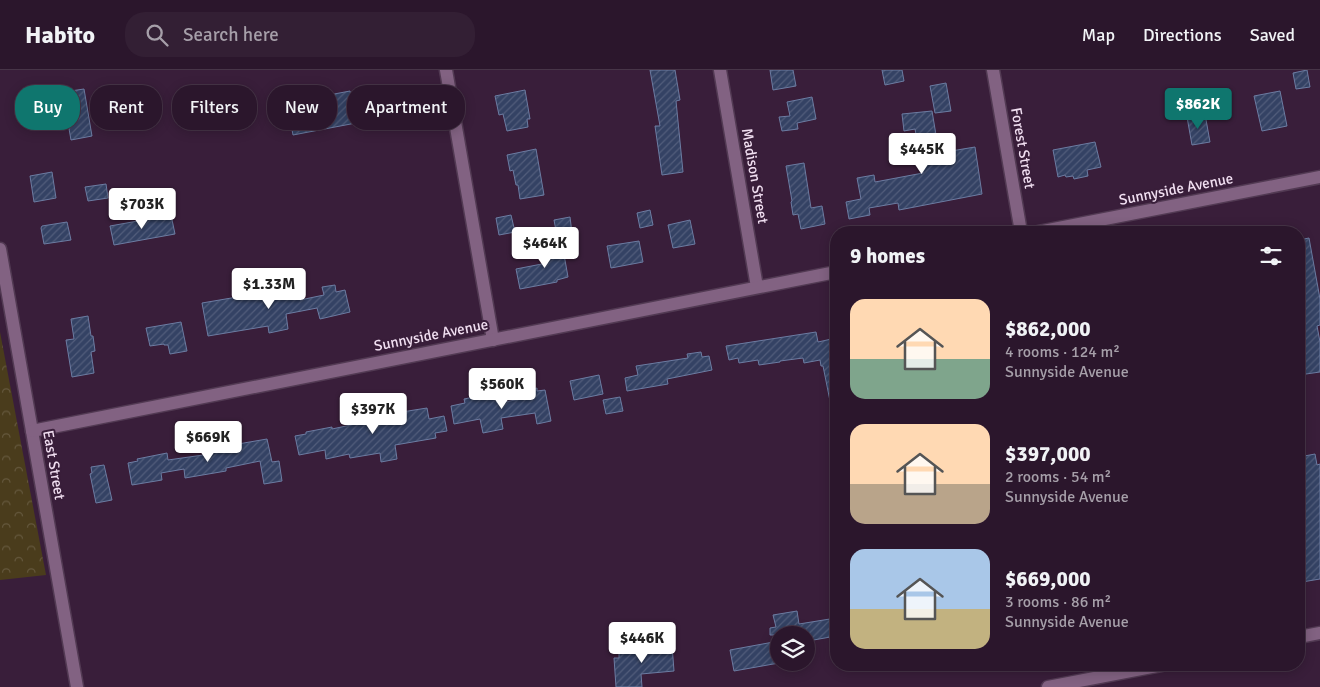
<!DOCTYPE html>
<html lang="en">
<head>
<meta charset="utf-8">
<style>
	:root { --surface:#2b162c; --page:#331f34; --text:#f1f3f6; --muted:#a69fa9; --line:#473548; --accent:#0f766e }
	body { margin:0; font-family:Signika,sans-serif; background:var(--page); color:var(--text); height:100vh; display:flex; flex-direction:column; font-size:19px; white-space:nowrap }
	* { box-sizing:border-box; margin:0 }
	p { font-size:16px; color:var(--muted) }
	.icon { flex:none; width:28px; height:28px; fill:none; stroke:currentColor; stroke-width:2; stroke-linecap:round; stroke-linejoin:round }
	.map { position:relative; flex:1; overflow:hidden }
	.drawer { position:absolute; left:830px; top:156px; width:475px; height:445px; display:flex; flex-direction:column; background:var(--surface); border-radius:20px; box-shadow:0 2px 12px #0003,0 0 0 1px var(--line) }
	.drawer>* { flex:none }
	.top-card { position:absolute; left:15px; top:15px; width:475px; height:45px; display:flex; gap:10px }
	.buttons { position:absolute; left:770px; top:556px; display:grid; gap:10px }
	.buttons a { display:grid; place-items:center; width:45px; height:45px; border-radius:50%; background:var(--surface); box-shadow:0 2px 12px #0003,0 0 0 1px var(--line); font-size:25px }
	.price { position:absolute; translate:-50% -42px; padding:0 11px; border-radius:5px; background:#fff; color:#222; font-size:16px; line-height:32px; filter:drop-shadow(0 1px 2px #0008) }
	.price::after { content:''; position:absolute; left:50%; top:30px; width:15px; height:11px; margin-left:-8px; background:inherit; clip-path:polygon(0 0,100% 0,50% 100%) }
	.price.active { background:var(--accent); color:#fff }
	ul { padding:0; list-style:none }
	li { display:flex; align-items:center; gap:15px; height:125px; padding:0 20px }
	li span { display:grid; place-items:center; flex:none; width:140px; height:100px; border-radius:15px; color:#555 }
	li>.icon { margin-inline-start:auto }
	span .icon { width:60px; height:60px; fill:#fffc; stroke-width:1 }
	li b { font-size:21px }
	h2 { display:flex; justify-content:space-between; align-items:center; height:60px; padding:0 20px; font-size:21px }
	.pill { padding:0 18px; border-radius:20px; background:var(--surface); box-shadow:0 2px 12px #0003,0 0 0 1px var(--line); font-size:18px; line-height:45px }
	.pill.active { background:var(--accent); color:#fff }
	header { display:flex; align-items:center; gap:30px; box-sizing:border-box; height:70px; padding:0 25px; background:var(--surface); border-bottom:1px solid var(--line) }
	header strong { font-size:24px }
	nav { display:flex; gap:28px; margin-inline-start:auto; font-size:18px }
	.search { width:350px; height:45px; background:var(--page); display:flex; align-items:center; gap:12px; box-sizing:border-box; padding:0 18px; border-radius:20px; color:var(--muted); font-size:19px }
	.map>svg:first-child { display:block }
	.park { fill:url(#park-crowns) }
	.building { fill:url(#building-hatch); stroke:#6c7ca2 }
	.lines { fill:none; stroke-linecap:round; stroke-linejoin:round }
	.minor-casing { stroke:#523a53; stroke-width:15 }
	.minor { stroke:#826282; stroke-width:12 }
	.labels { text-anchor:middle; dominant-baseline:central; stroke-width:4; stroke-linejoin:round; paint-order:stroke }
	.street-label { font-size:15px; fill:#f1dff1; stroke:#391e3a }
</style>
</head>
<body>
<header>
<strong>Habito</strong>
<div class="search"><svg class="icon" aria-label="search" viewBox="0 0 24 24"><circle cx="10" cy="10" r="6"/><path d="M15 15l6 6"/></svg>Search here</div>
<nav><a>Map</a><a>Directions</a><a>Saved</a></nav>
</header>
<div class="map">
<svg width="1320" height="617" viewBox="0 0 1320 617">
	<defs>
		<pattern id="park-crowns" width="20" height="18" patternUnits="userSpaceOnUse" patternTransform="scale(1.25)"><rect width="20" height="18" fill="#4a3c1c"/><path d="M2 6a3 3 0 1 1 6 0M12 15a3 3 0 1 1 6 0" fill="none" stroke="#65583d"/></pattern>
		<pattern id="building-hatch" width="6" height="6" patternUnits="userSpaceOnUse" patternTransform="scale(1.25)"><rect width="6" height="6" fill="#344264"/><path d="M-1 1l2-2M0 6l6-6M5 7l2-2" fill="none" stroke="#525d7b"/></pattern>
	</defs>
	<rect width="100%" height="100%" fill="#391e3a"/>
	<!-- park -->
	<polygon class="park" points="0,262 46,505 0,510"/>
	<!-- building -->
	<g class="building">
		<polygon points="650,0 675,0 680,30 676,31 683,102 662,105 655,56 660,56"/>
		<polygon points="770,0 793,0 796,16 773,20"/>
		<polygon points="882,0 902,0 904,11 885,15"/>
		<polygon points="1307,0 1310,17 1296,19 1293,3"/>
		<polygon points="946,13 951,41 935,43 930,16"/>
		<polygon points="84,19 92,66 71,70 65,36 59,37 57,23"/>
		<polygon points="525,20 530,49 527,49 528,57 507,61 503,44 499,45 495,26"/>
		<polygon points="350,21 356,53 293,65 287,33"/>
		<polygon points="1280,21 1287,56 1262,61 1254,26"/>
		<polygon points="812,27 816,49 797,53 798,59 782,61 779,47 790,46 787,32"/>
		<polygon points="932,41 939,83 975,77 982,124 899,140 898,133 869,138 870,145 849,149 846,132 861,129 857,108 874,105 875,112 923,103 915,59 904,61 902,44"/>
		<polygon points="1205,44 1210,72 1192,75 1187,47"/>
		<polygon points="1095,72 1101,97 1087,100 1088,106 1074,109 1073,106 1066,107 1065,105 1058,107 1053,80"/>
		<polygon points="536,79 544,125 520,129 518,115 516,115 513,100 510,101 507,85"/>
		<polygon points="804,93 811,138 822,136 825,154 801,159 798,144 793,145 791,132 792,131 786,96"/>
		<polygon points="52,102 56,128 34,132 30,106"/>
		<polygon points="106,114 108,128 88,131 85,117"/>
		<polygon points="650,140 653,155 640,158 637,143"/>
		<polygon points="171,145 175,164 114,175 110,156"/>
		<polygon points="511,145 515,162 499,165 496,148"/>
		<polygon points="570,147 572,163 557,166 554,150"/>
		<polygon points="690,150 695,174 673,178 668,155"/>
		<polygon points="67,152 71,170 44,174 41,158 42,156"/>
		<polygon points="1309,168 1320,229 1320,255 1317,256 1320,272 1320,302 1299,305 1299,170"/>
		<polygon points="639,171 643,192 611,198 607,176"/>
		<polygon points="562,173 568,207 557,210 557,212 520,219 516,199 547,193 544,176"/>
		<polygon points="335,215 336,222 345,220 350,242 320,249 317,238 286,244 288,259 269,263 268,256 208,266 202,233 249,225 249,228 298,220 300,230 324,225 322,217"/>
		<polygon points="88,246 91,266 93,266 95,281 91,282 94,303 72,307 66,270 74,269 71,249"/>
		<polygon points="181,252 187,281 170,284 168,275 164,275 164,274 150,276 146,258"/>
		<polygon points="816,262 818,272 836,268 836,336 831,336 823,296 821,296 820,290 804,293 803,288 780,291 780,292 759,295 758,290 739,293 738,288 729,290 726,276"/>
		<polygon points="701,282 702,287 709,286 712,300 667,309 668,314 627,321 625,308 638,305 636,296 688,288 687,284"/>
		<polygon points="599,305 603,324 574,330 570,311"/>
		<polygon points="537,318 537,321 545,320 551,351 537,354 535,343 501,348 503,359 483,363 480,349 454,354 451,336 465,333 464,329 484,325 485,329 496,327 497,333 522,329 521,322"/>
		<polygon points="620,327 623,341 606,344 603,330"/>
		<polygon points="427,338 429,349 444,346 447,361 435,363 436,368 395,375 397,389 381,392 380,383 350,388 349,384 326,389 325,380 299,385 295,366 306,364 306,362 332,357 332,359 374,350 373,343 388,340 389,344"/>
		<polygon points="267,369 272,392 279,391 282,411 264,414 260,391 226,398 226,401 185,408 184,399 161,403 162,410 132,415 128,393 138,391 137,389 167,383 168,390 210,384 209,379"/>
		<polygon points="1315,384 1317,395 1320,394 1320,509 1302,512 1302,508 1299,509 1299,387"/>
		<polygon points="104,395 112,430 96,433 90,404 92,403 91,397"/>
		<polygon points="797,541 799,554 836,548 836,566 808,571 808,565 770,565 770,558 776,557 773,545"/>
		<polygon points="779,571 779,593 734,601 730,580"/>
		<polygon points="672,575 674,601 641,604 642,617 616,617 614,588 619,588 619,580"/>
	</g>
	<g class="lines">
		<defs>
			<g id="minor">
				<polyline points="446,0 493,270"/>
				<polyline points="720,0 757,217"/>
				<polyline points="993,0 1021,162"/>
				<polyline points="1038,162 1320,107"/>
				<polyline points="0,179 77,617"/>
				<polyline points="32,361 836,202"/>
				<polyline points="1299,567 1320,563"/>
				<polyline points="1048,617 1162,595"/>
			</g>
		</defs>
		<!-- minor casing -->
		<use href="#minor" class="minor-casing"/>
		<!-- minor -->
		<use href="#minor" class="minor"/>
	</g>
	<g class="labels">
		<!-- street labels -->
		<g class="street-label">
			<text transform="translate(1023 78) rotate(80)">Forest Street</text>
			<text transform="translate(755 106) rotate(80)">Madison Street</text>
			<text transform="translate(1176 119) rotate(-11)">Sunnyside Avenue</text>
			<text transform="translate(431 265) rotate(-11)">Sunnyside Avenue</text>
			<text transform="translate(54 395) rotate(80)">East Street</text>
		</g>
	</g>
</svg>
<div class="buttons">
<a><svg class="icon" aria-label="layers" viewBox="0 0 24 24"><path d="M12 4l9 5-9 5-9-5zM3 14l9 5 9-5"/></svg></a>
</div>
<b class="price active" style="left:1198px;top:60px">$862K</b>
<b class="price" style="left:922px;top:105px">$445K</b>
<b class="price" style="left:142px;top:160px">$703K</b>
<b class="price" style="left:545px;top:199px">$464K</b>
<b class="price" style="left:269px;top:240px">$1.33M</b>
<b class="price" style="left:502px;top:340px">$560K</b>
<b class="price" style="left:373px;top:365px">$397K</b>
<b class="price" style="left:208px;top:393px">$669K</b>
<b class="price" style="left:642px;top:594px">$446K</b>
<div class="top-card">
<a class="pill active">Buy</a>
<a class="pill">Rent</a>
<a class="pill">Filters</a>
<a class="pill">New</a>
<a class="pill">Apartment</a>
</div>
<section class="drawer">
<h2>9 homes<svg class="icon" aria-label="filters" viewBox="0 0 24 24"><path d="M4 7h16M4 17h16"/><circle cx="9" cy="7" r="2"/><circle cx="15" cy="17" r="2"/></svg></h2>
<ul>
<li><span style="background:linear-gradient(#ffd9b3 60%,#7fa58c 0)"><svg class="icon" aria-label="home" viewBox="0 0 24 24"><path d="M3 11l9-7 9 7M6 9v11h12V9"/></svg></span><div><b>$862,000</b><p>4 rooms · 124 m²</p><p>Sunnyside Avenue</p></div></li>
<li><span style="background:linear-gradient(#ffd9b3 60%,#b9a48a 0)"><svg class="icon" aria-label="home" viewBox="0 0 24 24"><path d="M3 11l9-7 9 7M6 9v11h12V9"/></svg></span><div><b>$397,000</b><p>2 rooms · 54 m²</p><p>Sunnyside Avenue</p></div></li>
<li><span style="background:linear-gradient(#a9c7e8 60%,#c2b280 0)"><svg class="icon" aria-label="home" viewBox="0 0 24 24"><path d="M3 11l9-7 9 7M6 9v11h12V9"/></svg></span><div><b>$669,000</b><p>3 rooms · 86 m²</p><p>Sunnyside Avenue</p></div></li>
</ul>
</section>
</div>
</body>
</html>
